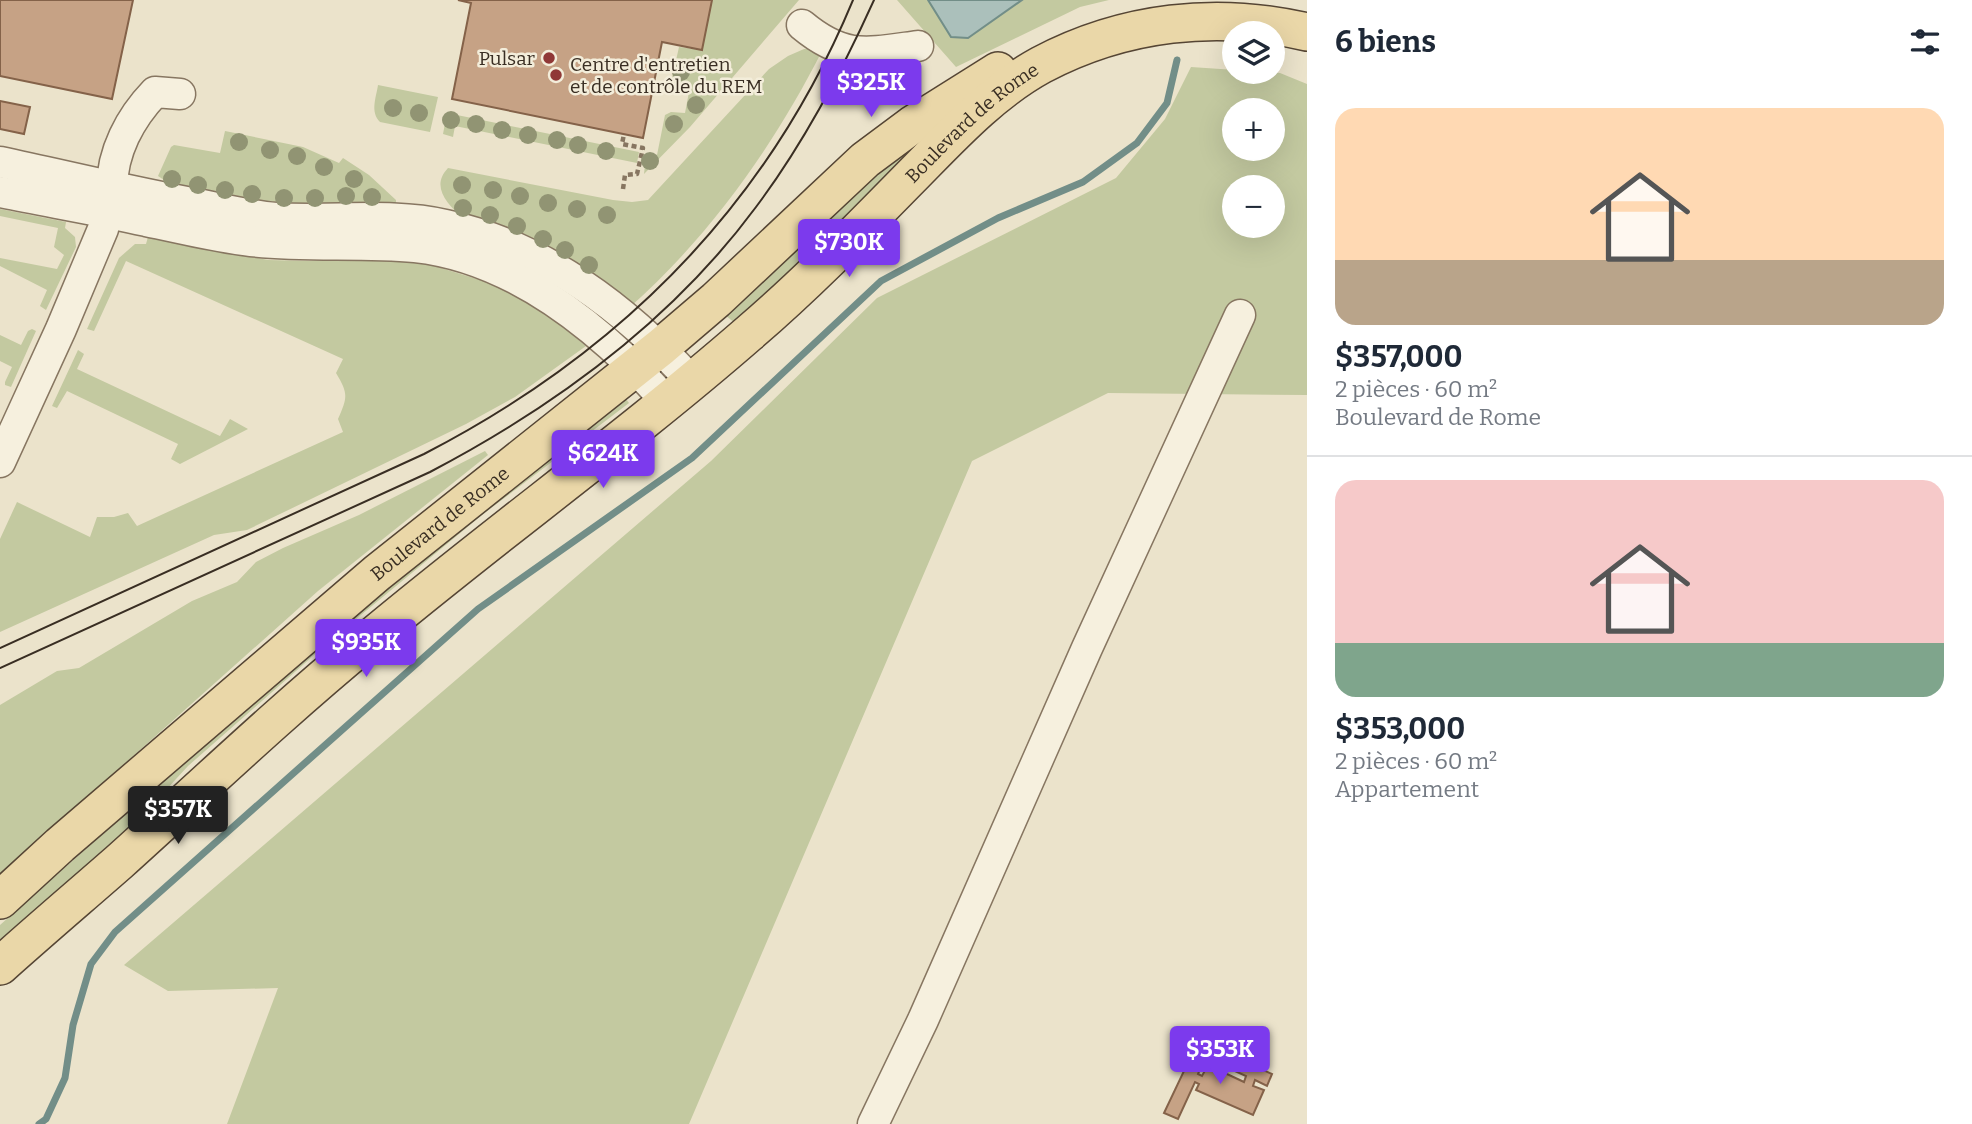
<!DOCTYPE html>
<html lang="fr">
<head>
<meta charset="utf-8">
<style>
	:root { --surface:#fff; --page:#f2f2f3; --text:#1f2937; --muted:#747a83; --line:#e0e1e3; --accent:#7c3aed }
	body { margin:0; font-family:Bitter,serif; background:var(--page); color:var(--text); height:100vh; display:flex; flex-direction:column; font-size:26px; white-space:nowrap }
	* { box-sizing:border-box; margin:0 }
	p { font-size:23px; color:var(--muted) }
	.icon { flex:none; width:38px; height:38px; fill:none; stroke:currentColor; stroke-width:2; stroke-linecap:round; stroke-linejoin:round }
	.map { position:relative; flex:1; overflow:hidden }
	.side { display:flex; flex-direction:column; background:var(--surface); width:665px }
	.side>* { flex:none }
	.fabs { position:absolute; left:1222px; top:21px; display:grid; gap:14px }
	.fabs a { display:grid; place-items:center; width:63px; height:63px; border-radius:50%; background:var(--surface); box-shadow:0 7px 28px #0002; font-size:35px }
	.price { position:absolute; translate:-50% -60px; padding:0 16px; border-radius:7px; background:var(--accent); color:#fff; font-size:23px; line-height:46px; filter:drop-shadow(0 2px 4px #0008) }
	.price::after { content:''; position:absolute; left:50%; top:42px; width:21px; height:16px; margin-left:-10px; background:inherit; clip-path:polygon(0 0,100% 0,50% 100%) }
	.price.active { background:#222; color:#fff }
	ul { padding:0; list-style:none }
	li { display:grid; align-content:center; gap:14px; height:371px; padding:0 28px }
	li+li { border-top:2px solid var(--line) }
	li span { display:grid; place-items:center; height:217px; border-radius:21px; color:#555 }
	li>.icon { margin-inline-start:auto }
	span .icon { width:126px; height:126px; fill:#fffc; stroke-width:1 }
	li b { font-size:30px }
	h2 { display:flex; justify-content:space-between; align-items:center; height:84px; padding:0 28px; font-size:30px }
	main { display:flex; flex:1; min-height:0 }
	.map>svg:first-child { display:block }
	.green { fill:#c3c9a0; fill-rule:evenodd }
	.water { fill:#abc0bb; stroke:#728e88; stroke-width:2 }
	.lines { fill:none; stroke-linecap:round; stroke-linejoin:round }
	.stream { stroke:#728e88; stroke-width:7 }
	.building { fill:#c6a285; stroke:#846249; stroke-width:2 }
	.minor-casing { stroke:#877661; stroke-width:33 }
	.major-casing { stroke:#554534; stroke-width:40 }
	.path { stroke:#877661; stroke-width:4.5; stroke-dasharray:5 3.5; stroke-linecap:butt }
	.minor { stroke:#f6f0de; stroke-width:30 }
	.major { stroke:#ead7a8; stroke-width:37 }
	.tram { stroke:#392e23; stroke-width:2 }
	.tree { fill:#919473 }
	.poi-dot { fill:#903836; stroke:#f3edda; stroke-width:2.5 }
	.labels { text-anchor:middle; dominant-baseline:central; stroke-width:5; stroke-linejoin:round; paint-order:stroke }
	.poi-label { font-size:19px; fill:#392e23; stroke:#f3edda; text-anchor:end }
	.street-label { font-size:19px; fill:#392e23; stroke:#f3edda }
</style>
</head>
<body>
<main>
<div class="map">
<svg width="1307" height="1124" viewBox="0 0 1307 1124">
	<rect width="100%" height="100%" fill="#ebe3cb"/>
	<!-- green -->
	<g class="green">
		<polygon points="712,0 799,0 690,127 644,174 646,156 649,154 657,155 665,115 671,112 685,113 689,92 675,89 671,83 679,47 702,50"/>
		<polygon points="897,0 1109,0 1080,7 956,67"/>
		<path d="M 804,49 L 823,49 C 774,146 710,236 629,308 L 462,218 C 448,204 430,187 448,168 L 613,200 L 632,202 L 648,200 L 769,69 L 788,56 Z"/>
		<path d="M 1191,67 L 1280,73 L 1307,84 L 1307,395 L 1108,393 L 972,461 L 689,1124 L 227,1124 L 278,988 L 168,991 L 124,965 L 711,461 L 877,298 L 1116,178 L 1165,119 ZM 1234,110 L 1272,110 L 1272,149 L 1234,149 ZM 1234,187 L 1272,187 L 1272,226 L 1234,226 Z"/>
		<path d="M 378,85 L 438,97 L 430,132 L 380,122 C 370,112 376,98 378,85 Z"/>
		<polygon points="447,113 639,152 637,163 455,126 453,137 443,134"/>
		<polygon points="942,126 741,328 725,315 878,170"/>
		<polygon points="225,131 303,147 339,163 343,158 369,175 396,200 396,203 393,206 267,206 163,186 164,180 158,176 171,147 174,145 220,153"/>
		<polygon points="0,209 66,222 65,228 75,237 76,247 46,310 40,306 47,290 0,266 0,258 57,269 64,255 54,247 58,228 0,216"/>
		<path d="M 148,237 L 268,260 L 309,261 L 362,258 L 428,264 L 490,283 L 542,309 L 586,346 L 515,397 L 466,424 L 247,530 L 214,535 L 0,632 L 0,539 L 17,502 L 90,537 L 97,517 L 114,517 L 128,513 L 137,526 L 343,432 L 338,419 C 348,397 348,393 336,373 L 343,359 L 126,261 L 94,331 L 87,329 L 119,258 L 135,244 L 146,244 Z"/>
		<polygon points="32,329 36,331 11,387 5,385 5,382 12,367 0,361 0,335 21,345 28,331"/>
		<polygon points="78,350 84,354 77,369 220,436 230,419 248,429 180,464 171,459 178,444 67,391 57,408 52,406"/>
		<polygon points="626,399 629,403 482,515 338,634 188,766 130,829 0,942 0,925 339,625"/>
		<polygon points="485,451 488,455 318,591 0,875 0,705 57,671 79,668 192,601 237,582 256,562 283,548 359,515"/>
	</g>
	<!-- water -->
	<polygon class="water" points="928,0 1022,0 968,38 951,37"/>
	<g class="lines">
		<!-- stream -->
		<polyline class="stream" points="39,1124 46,1119 65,1078 73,1025 91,964 115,932 478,609 692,458 881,281 998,218 1083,182 1137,143 1167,103 1177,60"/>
	</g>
	<!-- building -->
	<g class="building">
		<polygon points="0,0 133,0 112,99 0,76"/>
		<polygon points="458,0 712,0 702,50 662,42 643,138 452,99 471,3"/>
		<polygon points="0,101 30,107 24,134 0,129"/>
		<polygon points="1192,1054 1204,1060 1198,1074 1202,1076 1208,1065 1244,1082 1246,1076 1226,1067 1231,1055 1272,1074 1267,1086 1255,1080 1253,1086 1264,1090 1253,1115 1196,1090 1199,1084 1195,1082 1178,1119 1164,1113"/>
	</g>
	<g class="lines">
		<defs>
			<g id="minor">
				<path d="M 802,25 C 844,60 867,53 918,46"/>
				<path d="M 0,162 C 66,176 131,192 197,204 C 223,209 250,216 276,218 C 332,222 390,212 446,225 C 543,246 627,309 692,382"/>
				<path d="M 112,188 C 112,152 130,118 155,92 L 180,94"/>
				<path d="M 0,192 C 49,202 98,210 146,221 C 181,228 216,237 251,241 C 305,247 361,242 415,247 C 516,258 603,331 668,403"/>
				<polyline points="0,462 61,329 103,229 107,214"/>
				<polyline points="873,1124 923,1020 1087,648 1240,315"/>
			</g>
			<g id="major">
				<path id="s1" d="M 0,900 L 60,845 L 377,573 L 661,347 L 716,300 L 865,160 L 912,125 L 998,71"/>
				<path id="s2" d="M 0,966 C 39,931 79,897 119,862 C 201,788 282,711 367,641 C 492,536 625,441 748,334 C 803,287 854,235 904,184 C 946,142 988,94 1041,65 C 1124,21 1217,11 1307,32"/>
			</g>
		</defs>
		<!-- minor casing -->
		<use href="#minor" class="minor-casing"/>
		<!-- major casing -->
		<use href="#major" class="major-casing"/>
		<!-- path -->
		<polyline class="path" points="623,189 625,175 637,174 643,148 622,144 624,134"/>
		<!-- minor -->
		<use href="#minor" class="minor"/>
		<!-- major -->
		<use href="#major" class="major"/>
		<!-- tram -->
		<g class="tram">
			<path d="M 0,648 L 424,454 C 620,353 768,205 853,0"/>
			<path d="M 0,668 L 430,472 C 554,407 671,322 756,207 C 804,143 841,73 874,0"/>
		</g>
	</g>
	<!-- trees -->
	<g class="tree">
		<circle cx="681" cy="72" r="9"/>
		<circle cx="696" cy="105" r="9"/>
		<circle cx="393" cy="108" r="9"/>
		<circle cx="419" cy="113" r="9"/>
		<circle cx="451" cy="120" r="9"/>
		<circle cx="476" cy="124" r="9"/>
		<circle cx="674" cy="124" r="9"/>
		<circle cx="502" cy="130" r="9"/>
		<circle cx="528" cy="135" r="9"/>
		<circle cx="557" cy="140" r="9"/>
		<circle cx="239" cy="142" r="9"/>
		<circle cx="578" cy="145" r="9"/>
		<circle cx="270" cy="150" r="9"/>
		<circle cx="606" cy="151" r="9"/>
		<circle cx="297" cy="156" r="9"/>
		<circle cx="650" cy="161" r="9"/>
		<circle cx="324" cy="167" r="9"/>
		<circle cx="172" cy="179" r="9"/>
		<circle cx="354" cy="179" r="9"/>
		<circle cx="198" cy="185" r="9"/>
		<circle cx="462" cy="185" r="9"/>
		<circle cx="225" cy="190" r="9"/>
		<circle cx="493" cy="190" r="9"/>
		<circle cx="252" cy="194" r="9"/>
		<circle cx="346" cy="196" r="9"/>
		<circle cx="520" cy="196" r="9"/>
		<circle cx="372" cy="197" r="9"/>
		<circle cx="284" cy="198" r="9"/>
		<circle cx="315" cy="198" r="9"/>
		<circle cx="548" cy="203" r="9"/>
		<circle cx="463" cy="208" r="9"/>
		<circle cx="577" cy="209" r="9"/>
		<circle cx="490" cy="215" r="9"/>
		<circle cx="607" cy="215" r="9"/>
		<circle cx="517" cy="226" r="9"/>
		<circle cx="543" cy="239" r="9"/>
		<circle cx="565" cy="250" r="9"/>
		<circle cx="589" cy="265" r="9"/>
	</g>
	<!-- markers -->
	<g class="poi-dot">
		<circle cx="549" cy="58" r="7"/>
		<circle cx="556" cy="75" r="7"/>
	</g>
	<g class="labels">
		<!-- poi labels -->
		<g class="poi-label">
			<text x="535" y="58">Pulsar</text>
			<text x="570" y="64" text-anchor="start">Centre d'entretien<tspan x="570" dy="22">et de contrôle du REM</tspan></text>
		</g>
		<!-- street labels -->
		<g class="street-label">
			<text stroke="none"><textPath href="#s2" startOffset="1288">Boulevard de Rome</textPath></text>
			<text stroke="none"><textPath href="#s1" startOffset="579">Boulevard de Rome</textPath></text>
		</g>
	</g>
</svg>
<div class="fabs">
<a><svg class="icon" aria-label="layers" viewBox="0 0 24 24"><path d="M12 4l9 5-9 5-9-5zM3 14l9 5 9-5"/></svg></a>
<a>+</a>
<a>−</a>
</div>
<b class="price" style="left:871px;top:119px">$325K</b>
<b class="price" style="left:849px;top:279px">$730K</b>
<b class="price" style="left:603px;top:490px">$624K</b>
<b class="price" style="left:366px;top:679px">$935K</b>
<b class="price active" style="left:178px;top:846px">$357K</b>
<b class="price" style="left:1220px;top:1086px">$353K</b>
</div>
<section class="side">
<h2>6 biens<svg class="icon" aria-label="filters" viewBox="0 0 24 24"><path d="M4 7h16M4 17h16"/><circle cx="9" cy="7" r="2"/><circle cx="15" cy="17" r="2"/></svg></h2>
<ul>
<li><span style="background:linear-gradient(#ffd9b3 70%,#b9a48a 0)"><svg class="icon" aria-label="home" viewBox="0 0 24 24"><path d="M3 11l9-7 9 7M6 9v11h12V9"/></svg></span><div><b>$357,000</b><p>2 pièces · 60 m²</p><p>Boulevard de Rome</p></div></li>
<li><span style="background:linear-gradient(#f6c9c9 75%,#7fa58c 0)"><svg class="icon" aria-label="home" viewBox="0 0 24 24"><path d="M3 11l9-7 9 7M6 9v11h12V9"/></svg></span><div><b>$353,000</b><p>2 pièces · 60 m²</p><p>Appartement</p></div></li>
</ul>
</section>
</main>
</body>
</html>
